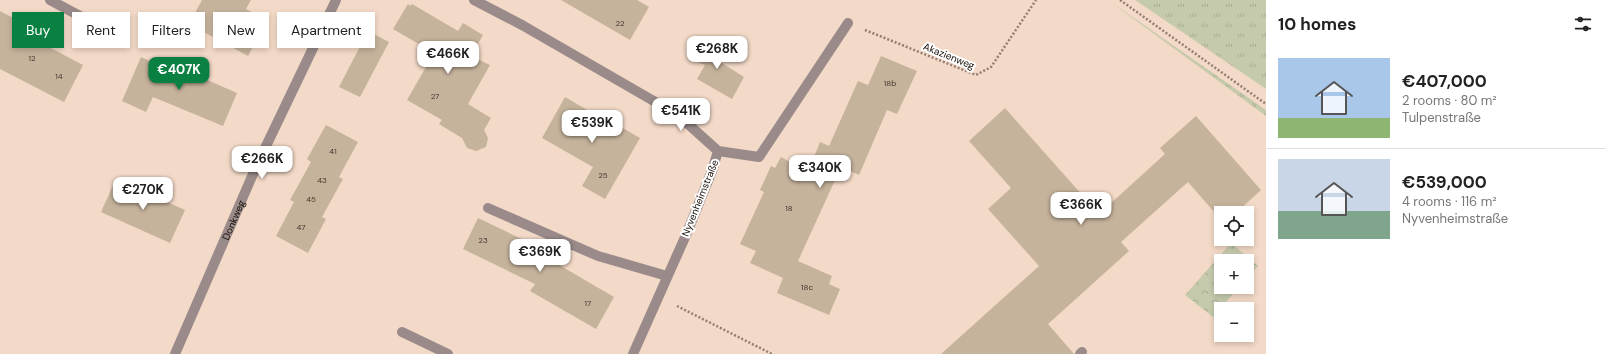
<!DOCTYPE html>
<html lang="en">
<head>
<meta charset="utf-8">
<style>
	:root { --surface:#fff; --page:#f2f2f2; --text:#222; --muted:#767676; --line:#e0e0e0; --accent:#0b8043 }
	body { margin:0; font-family:"DM Sans",sans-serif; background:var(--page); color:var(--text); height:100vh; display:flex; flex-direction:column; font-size:15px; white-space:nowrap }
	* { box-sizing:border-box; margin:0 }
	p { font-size:13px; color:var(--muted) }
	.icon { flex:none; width:22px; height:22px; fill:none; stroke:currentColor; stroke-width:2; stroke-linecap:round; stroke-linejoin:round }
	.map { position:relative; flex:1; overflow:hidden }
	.panel { display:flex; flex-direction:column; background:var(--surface); width:340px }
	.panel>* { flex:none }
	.hud { position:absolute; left:12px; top:12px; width:380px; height:36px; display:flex; gap:8px }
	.buttons { position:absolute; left:1214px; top:206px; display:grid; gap:8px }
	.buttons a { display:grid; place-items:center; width:40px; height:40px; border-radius:0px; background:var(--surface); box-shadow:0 2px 6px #0003; font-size:20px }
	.price { position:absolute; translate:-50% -34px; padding:0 9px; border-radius:8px; background:#fff; color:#222; font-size:13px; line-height:26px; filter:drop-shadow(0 1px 2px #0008) }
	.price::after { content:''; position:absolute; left:50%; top:24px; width:12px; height:9px; margin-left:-6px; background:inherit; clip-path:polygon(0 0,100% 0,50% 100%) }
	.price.current { background:var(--accent); color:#fff }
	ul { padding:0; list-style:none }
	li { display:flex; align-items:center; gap:12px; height:100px; padding:0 12px }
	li+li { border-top:1px solid var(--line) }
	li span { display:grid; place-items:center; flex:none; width:112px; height:80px; border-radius:0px; color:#555 }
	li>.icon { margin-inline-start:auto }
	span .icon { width:48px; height:48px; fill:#fffc; stroke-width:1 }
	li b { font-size:17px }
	h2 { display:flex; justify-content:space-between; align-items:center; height:48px; padding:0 12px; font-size:17px }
	.chip { padding:0 14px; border-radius:0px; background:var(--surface); box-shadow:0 2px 6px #0003; font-size:14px; line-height:36px }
	.chip.current { background:var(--accent); color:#fff }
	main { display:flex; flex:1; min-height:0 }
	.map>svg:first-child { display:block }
	.grass { fill:url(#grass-tufts) }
	.park { fill:url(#park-crowns) }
	.building { fill:#c6b39c }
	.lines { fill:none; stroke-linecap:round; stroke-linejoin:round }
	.path { stroke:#927f73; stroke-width:2.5; stroke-dasharray:2 2; stroke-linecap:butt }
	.minor { stroke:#9a8b8a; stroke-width:10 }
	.labels { text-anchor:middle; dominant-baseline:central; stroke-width:4; stroke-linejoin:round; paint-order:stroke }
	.number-label { font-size:8px; fill:#42362c }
	.street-label { font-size:10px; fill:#160d07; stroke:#fff }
</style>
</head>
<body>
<main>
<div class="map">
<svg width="1266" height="354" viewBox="0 0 1266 354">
	<defs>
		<pattern id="grass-tufts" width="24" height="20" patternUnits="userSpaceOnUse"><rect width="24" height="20" fill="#c6caac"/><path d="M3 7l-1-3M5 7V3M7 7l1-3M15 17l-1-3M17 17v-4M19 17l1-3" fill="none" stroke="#a9ac92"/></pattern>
		<pattern id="park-crowns" width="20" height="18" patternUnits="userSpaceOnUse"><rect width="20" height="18" fill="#c6caac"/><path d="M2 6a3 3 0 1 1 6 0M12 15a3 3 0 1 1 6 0" fill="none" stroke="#a9ac92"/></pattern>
	</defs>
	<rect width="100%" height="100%" fill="#f3d9c7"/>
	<!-- grass -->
	<g class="grass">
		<polygon points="1108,0 1266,110 1266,116"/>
		<polygon points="1135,0 1266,0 1266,89"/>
	</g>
	<!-- park -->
	<polygon class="park" points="1231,243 1258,266 1247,278 1247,261 1221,261 1221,287 1239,287 1213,317 1185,295"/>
	<!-- building -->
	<g class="building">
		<polygon points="202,0 251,0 246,9 267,21 248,56 189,24"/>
		<polygon points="561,0 637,0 649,7 630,40"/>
		<polygon points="408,4 410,6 412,4 458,31 463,23 483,35 471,56 490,65 468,104 491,118 484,130 488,138 486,147 476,151 467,148 462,138 439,124 442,120 407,100 434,53 393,29"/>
		<polygon points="0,11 30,27 26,35 83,65 64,102 0,69"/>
		<polygon points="368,31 389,42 360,97 339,87"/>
		<polygon points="704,39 726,52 720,62 744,77 732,99 697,79 705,65 693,60"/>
		<polygon points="881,56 917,71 897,114 887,110 859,175 841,167 798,261 832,276 829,284 840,289 829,315 777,293 783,278 750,263 756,251 740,244 764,192 760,190 771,166 775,168 781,157 808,172 820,142 829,146 858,81 868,85"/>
		<polygon points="141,57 165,68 168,63 237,93 223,126 153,97 146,112 122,101"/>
		<polygon points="565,97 601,118 602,116 640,138 605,199 582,186 593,167 542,138"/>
		<polygon points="1005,108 1099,214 1165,154 1160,148 1196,116 1261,190 1236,213 1215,213 1188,182 1121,242 1129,251 1048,324 1074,354 941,354 1039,266 988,209 1011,188 969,141"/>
		<polygon points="326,125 358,142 339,177 343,179 322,217 326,219 308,253 276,236 294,202 290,200 311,162 307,159"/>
		<polygon points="116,179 185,210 170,243 101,212"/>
		<polygon points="478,218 526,241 525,245 614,297 596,329 530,291 535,284 463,249"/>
	</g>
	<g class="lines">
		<!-- path -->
		<g class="path">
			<polyline points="1120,0 1266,104"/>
			<polyline points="865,30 976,75 991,67 1036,0"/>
			<polyline points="677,306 772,354"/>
		</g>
		<!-- minor -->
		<g class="minor">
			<polyline points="50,0 110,32"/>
			<polyline points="474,0 522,25 678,115 718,151 712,171 686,235 633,354"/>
			<polyline points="718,151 759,157 848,23"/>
			<polyline points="488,208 598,256 667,276"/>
			<polyline points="402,332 448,354"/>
			<path id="s1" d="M 175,354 L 256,167 L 336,0"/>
			<polyline points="1080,354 1082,352"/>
		</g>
	</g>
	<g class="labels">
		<!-- number labels -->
		<g class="number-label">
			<text x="620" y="23">22</text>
			<text x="32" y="58">12</text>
			<text x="59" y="76">14</text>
			<text x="890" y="83">18b</text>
			<text x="435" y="96">27</text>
			<text x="333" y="151">41</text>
			<text x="603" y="175">25</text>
			<text x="322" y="180">43</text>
			<text x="311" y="199">45</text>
			<text x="789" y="208">18</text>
			<text x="301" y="227">47</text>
			<text x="483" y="240">23</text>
			<text x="807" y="287">18c</text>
			<text x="588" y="303">17</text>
		</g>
		<!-- street labels -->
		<g class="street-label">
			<text transform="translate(949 56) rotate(22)">Akazienweg</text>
			<text transform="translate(700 198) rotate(-68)">Nyvenheimstraße</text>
			<text stroke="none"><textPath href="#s1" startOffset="146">Donkweg</textPath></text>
		</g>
	</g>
</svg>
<div class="buttons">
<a><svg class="icon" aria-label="locate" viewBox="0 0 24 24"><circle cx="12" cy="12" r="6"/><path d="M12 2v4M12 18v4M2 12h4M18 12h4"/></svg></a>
<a>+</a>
<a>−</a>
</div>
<b class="price" style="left:717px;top:70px">€268K</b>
<b class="price" style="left:448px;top:75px">€466K</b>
<b class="price current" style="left:179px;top:91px">€407K</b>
<b class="price" style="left:681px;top:132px">€541K</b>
<b class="price" style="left:592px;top:144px">€539K</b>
<b class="price" style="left:262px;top:180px">€266K</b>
<b class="price" style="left:820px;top:189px">€340K</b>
<b class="price" style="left:143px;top:211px">€270K</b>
<b class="price" style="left:1081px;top:226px">€366K</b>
<b class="price" style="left:540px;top:273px">€369K</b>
<div class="hud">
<a class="chip current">Buy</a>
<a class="chip">Rent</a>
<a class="chip">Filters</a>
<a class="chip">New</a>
<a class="chip">Apartment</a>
</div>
</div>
<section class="panel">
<h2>10 homes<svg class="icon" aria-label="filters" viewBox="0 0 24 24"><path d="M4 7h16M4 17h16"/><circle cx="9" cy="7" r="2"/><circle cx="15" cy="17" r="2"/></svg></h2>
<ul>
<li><span style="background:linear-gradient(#a9c7e8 75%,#8fb573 0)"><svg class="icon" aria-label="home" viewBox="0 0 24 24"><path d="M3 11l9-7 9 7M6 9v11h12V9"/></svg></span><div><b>€407,000</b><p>2 rooms · 80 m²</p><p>Tulpenstraße</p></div></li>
<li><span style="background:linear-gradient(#c9d6e8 65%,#7fa58c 0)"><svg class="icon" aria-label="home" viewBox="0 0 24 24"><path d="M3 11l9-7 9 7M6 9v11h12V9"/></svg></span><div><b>€539,000</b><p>4 rooms · 116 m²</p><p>Nyvenheimstraße</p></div></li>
</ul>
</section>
</main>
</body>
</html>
